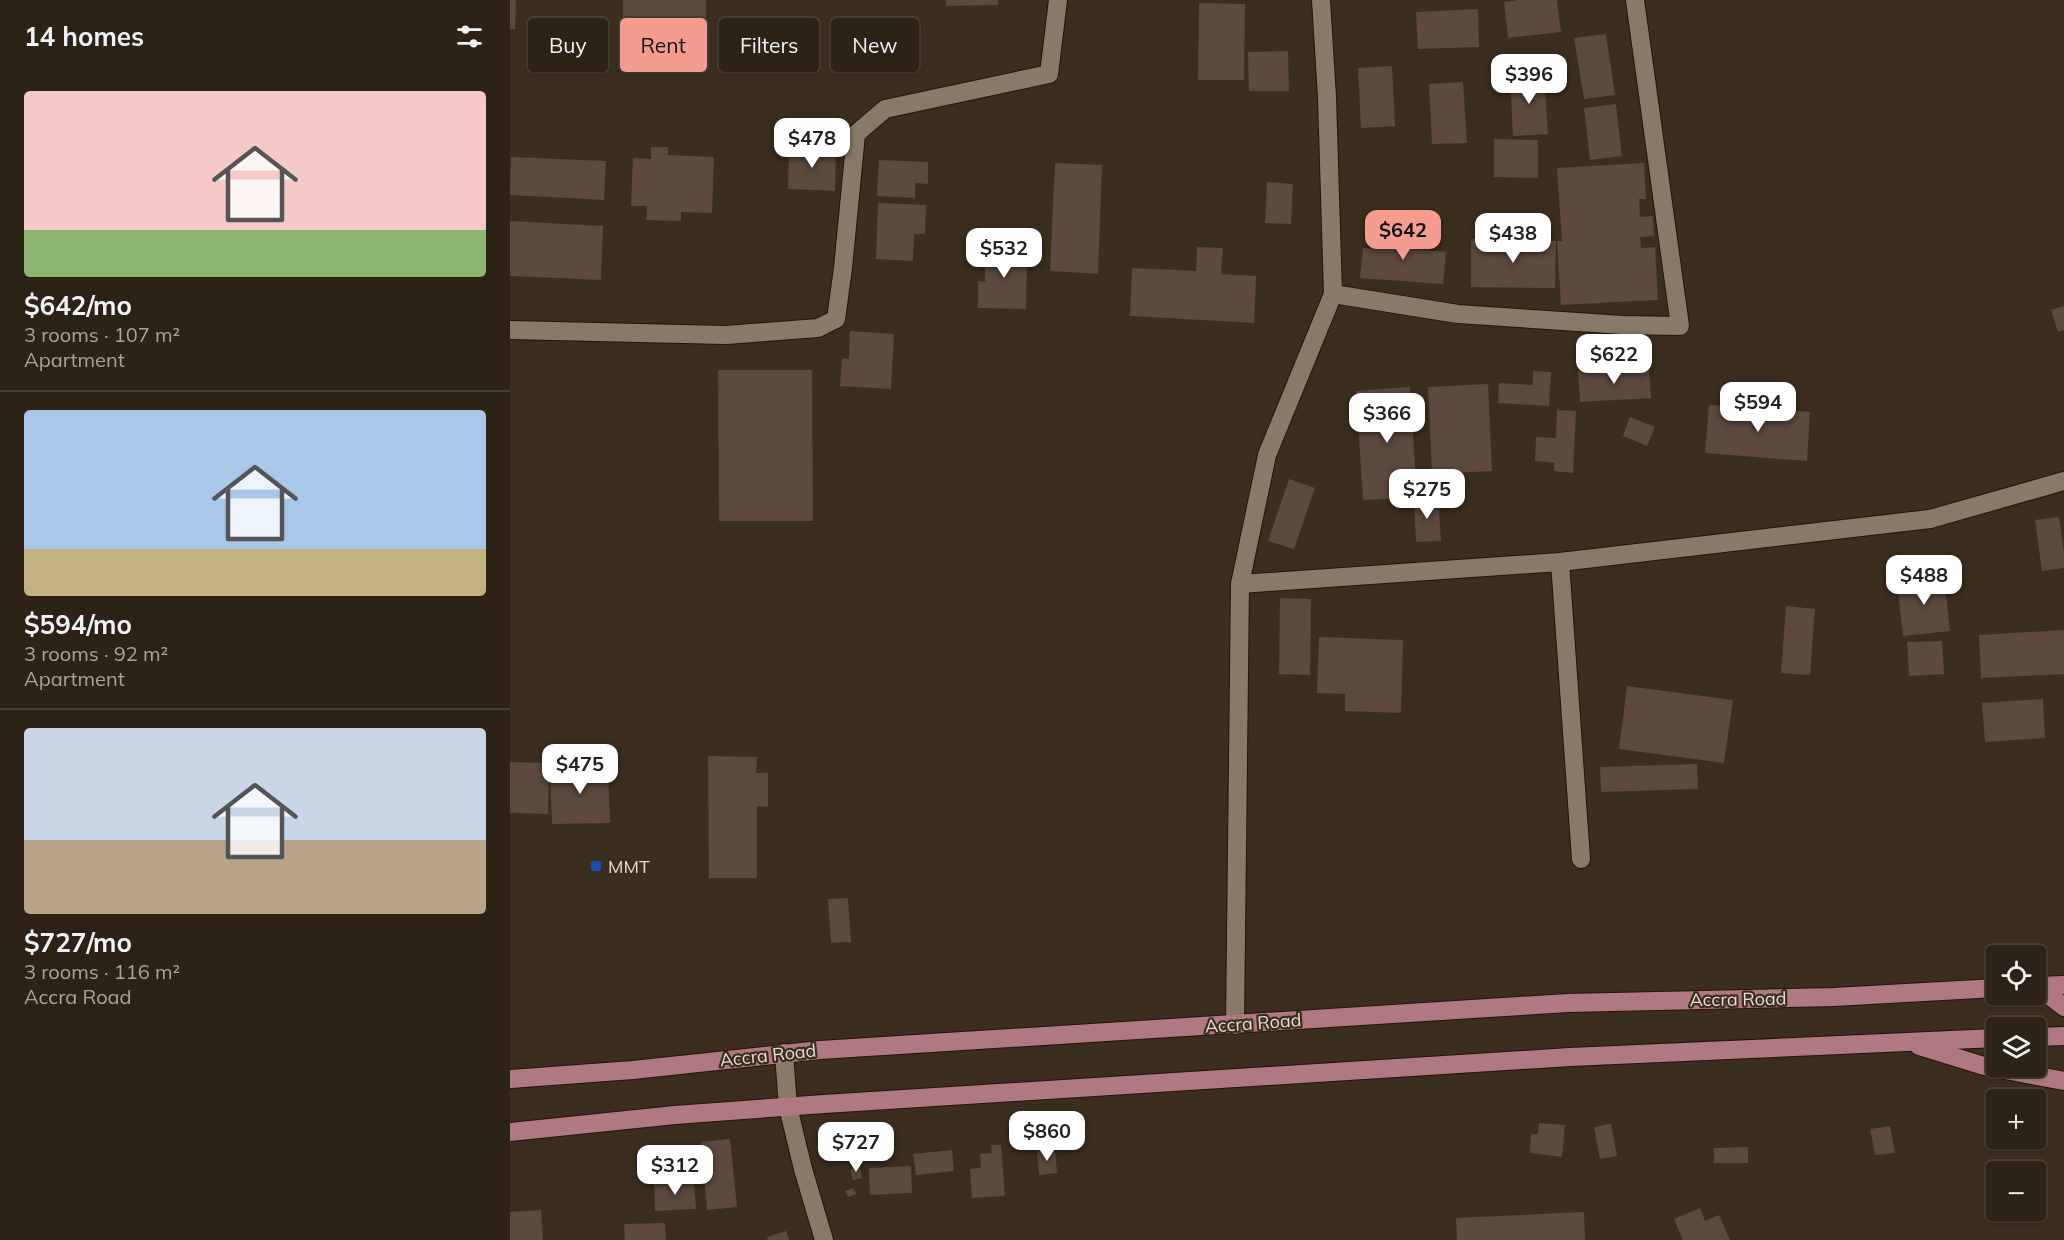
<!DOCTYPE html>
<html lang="en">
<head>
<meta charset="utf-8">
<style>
	:root { --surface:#2d2216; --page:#392f23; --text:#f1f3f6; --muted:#a7a4a1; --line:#483f35; --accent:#f59c91 }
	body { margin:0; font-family:Mulish,sans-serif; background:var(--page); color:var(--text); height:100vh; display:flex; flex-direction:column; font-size:22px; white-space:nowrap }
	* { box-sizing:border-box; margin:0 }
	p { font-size:20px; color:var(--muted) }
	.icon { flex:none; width:33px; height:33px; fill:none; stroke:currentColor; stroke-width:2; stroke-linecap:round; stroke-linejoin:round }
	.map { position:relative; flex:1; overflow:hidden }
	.details { display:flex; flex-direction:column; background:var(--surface); width:510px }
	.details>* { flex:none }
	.guide { position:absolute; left:18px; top:18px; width:570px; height:54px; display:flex; gap:12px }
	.fabs { position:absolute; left:1476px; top:945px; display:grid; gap:12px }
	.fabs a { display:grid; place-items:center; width:60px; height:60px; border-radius:6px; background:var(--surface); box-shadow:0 2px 4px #0004,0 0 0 2px var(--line); font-size:30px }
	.price { position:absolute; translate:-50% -51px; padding:0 14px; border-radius:12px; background:#fff; color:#222; font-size:20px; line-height:39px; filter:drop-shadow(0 2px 3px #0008) }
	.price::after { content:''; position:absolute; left:50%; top:36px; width:18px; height:14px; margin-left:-9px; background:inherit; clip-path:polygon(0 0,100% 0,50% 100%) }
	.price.active { background:var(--accent); color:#111 }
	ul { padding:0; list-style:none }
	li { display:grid; align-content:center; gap:12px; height:318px; padding:0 24px }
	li+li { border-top:2px solid var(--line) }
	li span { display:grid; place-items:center; height:186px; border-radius:6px; color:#555 }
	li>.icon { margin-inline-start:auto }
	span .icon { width:108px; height:108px; fill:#fffc; stroke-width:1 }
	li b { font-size:26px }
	h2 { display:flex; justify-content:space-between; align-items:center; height:72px; padding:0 24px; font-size:26px }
	.chip { padding:0 21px; border-radius:6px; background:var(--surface); box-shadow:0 2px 4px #0004,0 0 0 2px var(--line); font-size:21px; line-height:54px }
	.chip.active { background:var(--accent); color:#111 }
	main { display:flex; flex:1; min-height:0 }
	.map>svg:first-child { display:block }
	.building { fill:#5d493d }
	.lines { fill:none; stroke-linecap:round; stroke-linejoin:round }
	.minor-casing { stroke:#221607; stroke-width:20 }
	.major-casing { stroke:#221607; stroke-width:20 }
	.minor { stroke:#897967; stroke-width:18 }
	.major { stroke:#b07880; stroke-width:18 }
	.transit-dot { fill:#1a4fb4; stroke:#3c2e1e; stroke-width:2 }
	.labels { text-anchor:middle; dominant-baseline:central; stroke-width:4.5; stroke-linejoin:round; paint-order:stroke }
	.poi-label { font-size:18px; fill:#e5dcd2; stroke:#3c2e1e; text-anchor:start }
	.street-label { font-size:18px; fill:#e5dcd2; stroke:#3c2e1e }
</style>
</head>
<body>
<main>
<section class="details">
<h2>14 homes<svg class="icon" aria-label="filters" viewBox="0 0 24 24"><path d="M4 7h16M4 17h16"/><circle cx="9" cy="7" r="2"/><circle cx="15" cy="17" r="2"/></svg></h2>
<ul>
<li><span style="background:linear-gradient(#f6c9c9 75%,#8fb573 0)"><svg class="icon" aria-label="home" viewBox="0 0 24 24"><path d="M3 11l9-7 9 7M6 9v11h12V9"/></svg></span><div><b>$642/mo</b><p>3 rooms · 107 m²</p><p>Apartment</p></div></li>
<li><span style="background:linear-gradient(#a9c7e8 75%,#c2b280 0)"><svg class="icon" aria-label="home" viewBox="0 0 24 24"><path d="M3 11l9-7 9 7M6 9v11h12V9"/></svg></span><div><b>$594/mo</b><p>3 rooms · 92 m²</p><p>Apartment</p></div></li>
<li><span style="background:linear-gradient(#c9d6e8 60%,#b9a48a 0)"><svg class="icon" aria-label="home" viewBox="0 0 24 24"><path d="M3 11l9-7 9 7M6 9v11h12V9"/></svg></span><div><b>$727/mo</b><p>3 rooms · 116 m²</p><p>Accra Road</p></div></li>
</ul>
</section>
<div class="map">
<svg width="1554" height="1240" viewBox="0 0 1554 1240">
	<rect width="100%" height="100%" fill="#3c2e1e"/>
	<!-- building -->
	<g class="building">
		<polygon points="0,0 6,0 5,29 0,29"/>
		<rect x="113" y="0" width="83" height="32"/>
		<polygon points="436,0 488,0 488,5 436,6"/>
		<polygon points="1008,0 1047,0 1051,32 998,38 994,2"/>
		<polygon points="689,3 735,4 734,80 688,80"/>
		<polygon points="968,9 969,47 908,49 906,12"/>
		<polygon points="1096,34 1105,95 1074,99 1064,38"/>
		<polygon points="778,51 779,91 739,91 738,52"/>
		<polygon points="882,66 885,126 851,128 848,68"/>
		<polygon points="1034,74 1038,134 1003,136 1000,76"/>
		<polygon points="953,82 957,143 922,144 919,84"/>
		<polygon points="1106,104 1112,156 1080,160 1074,108"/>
		<polygon points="984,139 1028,140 1028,178 984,177"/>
		<polygon points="141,147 158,147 158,155 204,157 202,213 171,212 171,221 136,220 137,206 121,206 123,158 141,159"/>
		<polygon points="279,147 326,149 325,191 278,189"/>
		<polygon points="1,157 96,161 94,200 0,195"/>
		<polygon points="369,160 418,162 418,184 405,183 405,198 367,196"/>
		<polygon points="545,163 592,165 588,274 540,271"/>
		<polygon points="1134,163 1136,199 1129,199 1130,217 1143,216 1144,236 1130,237 1131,248 1145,247 1148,300 1051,305 1047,241 1052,241 1047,168"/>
		<polygon points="757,182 783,184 781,224 755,223"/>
		<polygon points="368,203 416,205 415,234 404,234 403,261 366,259"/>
		<polygon points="0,221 93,226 91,280 0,276"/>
		<polygon points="878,231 906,233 905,249 936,252 933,284 850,278 853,248 866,249 867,241 877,241"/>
		<polygon points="961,239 1046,241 1045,288 961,287"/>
		<polygon points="687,247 713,248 711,274 746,276 744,323 620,316 622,268 686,271"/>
		<polygon points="475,248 517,248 516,309 468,308 468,281 475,282"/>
		<polygon points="1554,306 1554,330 1548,332 1541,310"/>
		<polygon points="340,331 384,334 381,389 330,386 332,358 339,359"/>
		<polygon points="1069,342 1103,344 1102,366 1068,364"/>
		<polygon points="1139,368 1141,398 1070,402 1068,371"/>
		<polygon points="208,370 302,370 303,521 209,521"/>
		<polygon points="1023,371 1041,372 1039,406 988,403 989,383 1023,385"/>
		<polygon points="978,384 982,471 922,474 918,387"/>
		<polygon points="900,387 907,497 853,500 846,391"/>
		<polygon points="1199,405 1300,412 1297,461 1195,453"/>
		<polygon points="1047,410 1066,411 1063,473 1044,471 1044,463 1025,461 1026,437 1046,438"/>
		<polygon points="1120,417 1145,427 1137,446 1113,436"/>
		<polygon points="779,479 805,488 784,549 758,541"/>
		<polygon points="928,498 931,541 906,542 904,500"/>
		<polygon points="1549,517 1554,552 1554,568 1532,571 1525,520"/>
		<polygon points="1434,576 1440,631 1393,636 1387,581"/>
		<polygon points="770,598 801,599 800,675 769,674"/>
		<polygon points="1276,606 1305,609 1300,675 1271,673"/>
		<polygon points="1554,630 1554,674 1471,678 1469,635"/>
		<polygon points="809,637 893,640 891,713 835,711 835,694 807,693"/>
		<polygon points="1432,641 1434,674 1399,676 1397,642"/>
		<polygon points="1117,686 1223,700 1214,763 1109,749"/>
		<polygon points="1533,699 1535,738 1475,742 1472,703"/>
		<polygon points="198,756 247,757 246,773 258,773 258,807 247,806 247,878 199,878"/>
		<polygon points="0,762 39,763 38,814 0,813"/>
		<polygon points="1187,764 1188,789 1091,792 1090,767"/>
		<polygon points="98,765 100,823 42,824 40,767"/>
		<polygon points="338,898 341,942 321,943 318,899"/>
		<polygon points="1029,1123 1055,1125 1052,1157 1020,1153 1021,1134 1028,1134"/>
		<polygon points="1101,1124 1107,1156 1090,1159 1084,1127"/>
		<polygon points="1380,1126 1385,1153 1365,1155 1360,1129"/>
		<polygon points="220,1139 227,1207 197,1210 191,1142"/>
		<polygon points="481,1145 491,1145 495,1196 462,1198 460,1169 471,1168 470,1154 482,1153"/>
		<polygon points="1238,1147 1238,1163 1204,1163 1204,1148"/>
		<polygon points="442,1150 444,1171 406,1175 403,1154"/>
		<polygon points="545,1150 547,1173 529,1175 527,1151"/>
		<polygon points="401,1166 402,1193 360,1195 359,1168"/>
		<polygon points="350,1167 352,1178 343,1180 340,1169"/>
		<polygon points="184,1180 186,1209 145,1211 144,1182"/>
		<polygon points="343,1188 346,1194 338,1197 335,1191"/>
		<polygon points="1190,1208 1195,1221 1209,1215 1220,1240 1173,1240 1164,1219"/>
		<polygon points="31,1210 33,1240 0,1240 0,1212"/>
		<polygon points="1074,1212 1075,1240 947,1240 946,1218"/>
		<polygon points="155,1223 156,1240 115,1240 114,1224"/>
		<polygon points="276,1231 279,1240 258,1240 257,1237"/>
	</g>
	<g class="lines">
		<defs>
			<g id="minor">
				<polyline points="823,294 948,314 1113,325 1170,326 1125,0"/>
				<polyline points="0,330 216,335 308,328 326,319 333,268 346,134 375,109 539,74 548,0"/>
				<polyline points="1050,562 1071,859"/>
				<polyline points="730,584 1050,562 1420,519 1554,481"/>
				<polyline points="725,1025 730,584 757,455 823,294 817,97 811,0"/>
				<polyline points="274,1053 278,1107 293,1169 314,1240"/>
			</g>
			<g id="major">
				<polyline points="1526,986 1554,985"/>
				<polyline points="1527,986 1554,1007"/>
				<polyline points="1526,1037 1554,1036"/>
				<polyline points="1409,1046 1474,1066 1554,1081"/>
				<polyline points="0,1079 123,1070 310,1050 1058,1003 1324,997 1486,988"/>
				<polyline points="0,1132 165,1115 314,1104 1060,1057 1486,1038"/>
			</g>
		</defs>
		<!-- minor casing -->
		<use href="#minor" class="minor-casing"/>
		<!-- major casing -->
		<use href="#major" class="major-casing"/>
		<!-- minor -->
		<use href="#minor" class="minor"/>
		<!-- major -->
		<use href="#major" class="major"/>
	</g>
	<!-- markers -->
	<rect class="transit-dot" x="80" y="860" width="12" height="12" rx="3"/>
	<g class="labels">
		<!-- poi labels -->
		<g class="poi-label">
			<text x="98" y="866">MMT</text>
		</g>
		<!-- street labels -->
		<g class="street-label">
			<text transform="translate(1228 999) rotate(-1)">Accra Road</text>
			<text transform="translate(743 1023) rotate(-4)">Accra Road</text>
			<text transform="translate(258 1055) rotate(-6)">Accra Road</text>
		</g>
	</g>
</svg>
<div class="fabs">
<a><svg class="icon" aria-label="locate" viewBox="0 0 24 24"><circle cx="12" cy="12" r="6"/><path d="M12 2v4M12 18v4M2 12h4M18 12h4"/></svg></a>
<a><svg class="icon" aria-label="layers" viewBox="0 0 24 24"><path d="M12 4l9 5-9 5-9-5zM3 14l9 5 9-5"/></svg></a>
<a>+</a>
<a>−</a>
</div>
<b class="price" style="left:1019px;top:105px">$396</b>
<b class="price" style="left:302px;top:169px">$478</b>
<b class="price active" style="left:893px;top:261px">$642</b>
<b class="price" style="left:1003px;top:264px">$438</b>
<b class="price" style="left:494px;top:279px">$532</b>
<b class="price" style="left:1104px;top:385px">$622</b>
<b class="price" style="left:1248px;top:433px">$594</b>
<b class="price" style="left:877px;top:444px">$366</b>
<b class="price" style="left:917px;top:520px">$275</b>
<b class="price" style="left:1414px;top:606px">$488</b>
<b class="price" style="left:70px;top:795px">$475</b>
<b class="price" style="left:537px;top:1162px">$860</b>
<b class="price" style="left:346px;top:1173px">$727</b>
<b class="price" style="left:165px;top:1196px">$312</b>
<div class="guide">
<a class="chip">Buy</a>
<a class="chip active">Rent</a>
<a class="chip">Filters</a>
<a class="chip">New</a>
</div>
</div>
</main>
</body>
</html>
